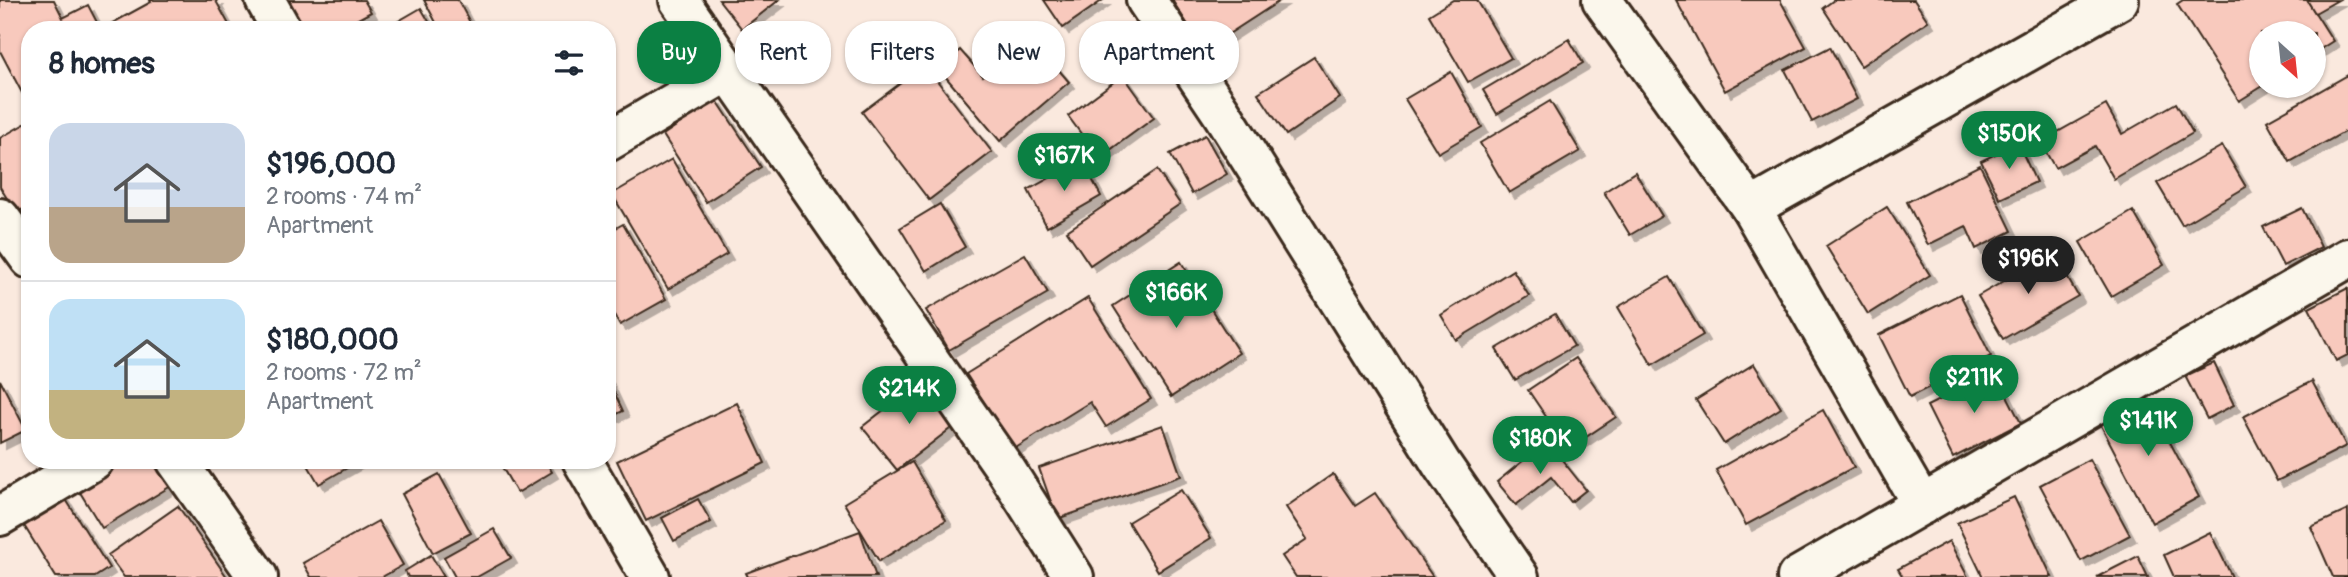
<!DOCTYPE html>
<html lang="en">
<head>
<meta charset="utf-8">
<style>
	:root { --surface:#fff; --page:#f6f6f7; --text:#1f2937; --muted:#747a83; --line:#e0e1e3; --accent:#0b8043 }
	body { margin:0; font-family:Pangolin,sans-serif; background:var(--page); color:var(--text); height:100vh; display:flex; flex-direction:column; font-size:26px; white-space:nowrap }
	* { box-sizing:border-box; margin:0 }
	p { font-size:23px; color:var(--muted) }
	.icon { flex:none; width:38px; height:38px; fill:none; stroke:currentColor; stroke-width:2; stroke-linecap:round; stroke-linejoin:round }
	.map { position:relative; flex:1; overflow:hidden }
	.panel { position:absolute; left:21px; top:21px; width:595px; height:448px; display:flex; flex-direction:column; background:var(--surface); border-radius:28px; box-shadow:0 2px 5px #0004 }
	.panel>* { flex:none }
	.banner { position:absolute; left:637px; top:21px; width:665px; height:63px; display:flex; gap:14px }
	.needle { width:46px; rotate:153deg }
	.tools { position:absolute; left:2249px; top:21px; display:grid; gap:14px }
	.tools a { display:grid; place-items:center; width:77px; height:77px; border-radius:50%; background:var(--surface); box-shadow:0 2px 5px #0004; font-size:35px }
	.price { position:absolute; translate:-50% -60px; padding:0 16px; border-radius:24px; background:var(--accent); color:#fff; font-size:23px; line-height:46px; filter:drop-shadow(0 2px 4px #0008) }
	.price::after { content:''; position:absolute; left:50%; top:42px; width:21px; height:16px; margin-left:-10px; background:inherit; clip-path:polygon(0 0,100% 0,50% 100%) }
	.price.on { background:#222; color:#fff }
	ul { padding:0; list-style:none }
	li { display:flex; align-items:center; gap:21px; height:175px; padding:0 28px }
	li+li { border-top:2px solid var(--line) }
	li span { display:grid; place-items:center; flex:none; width:196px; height:140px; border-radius:21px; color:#555 }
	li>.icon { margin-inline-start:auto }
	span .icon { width:84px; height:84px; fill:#fffc; stroke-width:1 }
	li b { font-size:30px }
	h2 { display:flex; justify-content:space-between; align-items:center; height:84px; padding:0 28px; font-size:30px }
	.chip { padding:0 24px; border-radius:28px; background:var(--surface); box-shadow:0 2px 5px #0004; font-size:24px; line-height:63px }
	.chip.on { background:var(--accent); color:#fff }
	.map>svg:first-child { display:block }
	.building { fill:#f8c9bd; stroke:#3b2a1e; stroke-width:2; filter:url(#shadow) }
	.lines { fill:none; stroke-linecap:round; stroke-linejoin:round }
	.minor-casing { stroke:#3b2a1e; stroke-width:44 }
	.minor { stroke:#fbf7ec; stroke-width:38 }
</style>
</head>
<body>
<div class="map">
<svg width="2348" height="577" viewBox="0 0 2348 577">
	<defs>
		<filter id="shadow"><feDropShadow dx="6" dy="6" stdDeviation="0" flood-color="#0004"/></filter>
	</defs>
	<rect width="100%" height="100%" fill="#fae9de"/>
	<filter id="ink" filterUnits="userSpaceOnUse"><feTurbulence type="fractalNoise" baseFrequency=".0143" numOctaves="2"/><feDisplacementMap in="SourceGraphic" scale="14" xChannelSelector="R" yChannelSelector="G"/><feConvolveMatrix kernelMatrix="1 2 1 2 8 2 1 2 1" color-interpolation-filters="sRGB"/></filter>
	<g filter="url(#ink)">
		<!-- building -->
		<g class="building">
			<polygon points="0,0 54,0 63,18 88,5 101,30 30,30 30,108 0,51"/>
			<polygon points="150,0 217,0 216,1 232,30 109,30 107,26 151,2"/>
			<polygon points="279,0 364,0 371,12 338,30 295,30"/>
			<polygon points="424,0 458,0 474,30 440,30"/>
			<polygon points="719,0 779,0 742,29"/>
			<polygon points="1044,0 1103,0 1063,28"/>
			<polygon points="1172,0 1281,0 1204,50"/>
			<polygon points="1453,0 1477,0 1511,58 1468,82 1429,15"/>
			<polygon points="1676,0 1780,0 1806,47 1725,91"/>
			<polygon points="1834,0 1914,0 1928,21 1861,66 1823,8"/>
			<polygon points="2183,0 2307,0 2333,41 2314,53 2314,33 2261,33 2263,86 2239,101 2177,4"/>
			<polygon points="2307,0 2338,0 2315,13"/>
			<polygon points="421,8 434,30 383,30"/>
			<polygon points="1030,36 1069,82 1000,141 939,69 960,50 983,76"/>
			<polygon points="1569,39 1583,63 1497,114 1483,90"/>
			<polygon points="1830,47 1857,99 1812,122 1785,70"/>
			<polygon points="1314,57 1340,98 1286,135 1258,93"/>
			<polygon points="925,65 992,152 929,200 862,112"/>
			<polygon points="1451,72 1482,127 1438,153 1405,99"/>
			<polygon points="1123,75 1154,118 1099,158 1068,116"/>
			<polygon points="2348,75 2348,130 2290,162 2267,121"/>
			<polygon points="716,99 761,167 706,202 663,135"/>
			<polygon points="1550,101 1580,151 1509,193 1480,143"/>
			<polygon points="2176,103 2193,133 2114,179 2095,146 2055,168 2040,142 2106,105 2122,134"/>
			<polygon points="30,121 30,205 16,213 0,187 0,138"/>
			<polygon points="1205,135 1227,174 1192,194 1170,154"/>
			<polygon points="2018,143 2036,182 2000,199 1981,161"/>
			<polygon points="2222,146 2246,187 2182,225 2157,183"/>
			<polygon points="672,159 727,254 668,289 612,194"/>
			<polygon points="1082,160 1101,196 1047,227 1028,190"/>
			<polygon points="1980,165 2012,231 1976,249 1966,226 1928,245 1907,202"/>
			<polygon points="1157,170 1180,204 1090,265 1067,231"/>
			<polygon points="1635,172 1662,216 1630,235 1604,192"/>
			<polygon points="940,204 965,247 926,271 900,228"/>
			<polygon points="1887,207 1930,275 1868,314 1826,246"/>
			<polygon points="2302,208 2321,247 2283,266 2263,227"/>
			<polygon points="2133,211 2164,265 2111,296 2080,242"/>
			<polygon points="623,224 666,299 620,325 607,303 607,233"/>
			<polygon points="2053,253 2078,296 2003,339 1978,296"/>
			<polygon points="1025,254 1048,293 949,350 926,310"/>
			<polygon points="1181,262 1239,353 1171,397 1113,306"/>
			<polygon points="1513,270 1529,296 1456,340 1441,315"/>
			<polygon points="1669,277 1703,335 1652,365 1618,307"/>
			<polygon points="2348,288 2348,355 2336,361 2309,308"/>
			<polygon points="1960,294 1991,356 1910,397 1879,335"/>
			<polygon points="1088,298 1151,399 1106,427 1090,402 1014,449 966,374"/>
			<polygon points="1555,314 1574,346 1515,380 1496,349"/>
			<polygon points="1576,358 1616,417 1568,449 1528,390"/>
			<polygon points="2214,363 2234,405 2207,419 2185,376"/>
			<polygon points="1754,364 1781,408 1724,444 1696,400"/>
			<polygon points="1995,372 2021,423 1953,458 1927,406"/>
			<polygon points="607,377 623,411 607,419"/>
			<polygon points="0,380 26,430 0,443"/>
			<polygon points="921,381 955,425 897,470 862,427"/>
			<polygon points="2312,381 2346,446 2277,481 2243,417"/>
			<polygon points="2144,393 2199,497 2152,523 2097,418"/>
			<polygon points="737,403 765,463 646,521 617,461"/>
			<polygon points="1823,410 1854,467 1746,525 1716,470"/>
			<polygon points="1163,425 1181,476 1057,519 1039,468"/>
			<polygon points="1547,441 1586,490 1571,502 1551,477 1516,505 1497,482"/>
			<polygon points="2089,459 2130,535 2081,561 2040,485"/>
			<polygon points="107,460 154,460 171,486 102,528 73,481"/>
			<polygon points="305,460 361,460 319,484"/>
			<polygon points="498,460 545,460 552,472 517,493"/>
			<polygon points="912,462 946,520 879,561 844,503"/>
			<polygon points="439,474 471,533 433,553 402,494"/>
			<polygon points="1333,474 1355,506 1375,493 1433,577 1296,577 1282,556 1307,539 1286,507"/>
			<polygon points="60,490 109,568 95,577 56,577 18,516"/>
			<polygon points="1181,490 1211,538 1158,571 1128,522"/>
			<polygon points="2014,497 2052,577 1983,577 1957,523"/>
			<polygon points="698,499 711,522 674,541 662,518"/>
			<polygon points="178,506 227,577 124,577 108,555"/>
			<polygon points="2348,510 2348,577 2333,577 2311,527"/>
			<polygon points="378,521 403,565 382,577 311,577 303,563"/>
			<polygon points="494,529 511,558 477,577 455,577 444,557"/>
			<polygon points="860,531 876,577 748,577 746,573"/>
			<polygon points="2210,532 2232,577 2174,577 2164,555"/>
			<polygon points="1949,541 1968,577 1903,577 1898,569"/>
			<polygon points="431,555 444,577 408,577 405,571"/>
			<polygon points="2138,556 2148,577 2097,577"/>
		</g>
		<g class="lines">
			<defs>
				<g id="minor">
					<polyline points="265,0 282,30"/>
					<polyline points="679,0 1006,470 1074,577"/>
					<polyline points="1146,0 1221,112 1442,465 1519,577"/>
					<polyline points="1602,0 1751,208 1922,505"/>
					<polyline points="607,142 728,71"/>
					<polyline points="1751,208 2119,0"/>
					<polyline points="0,218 30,259"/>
					<polyline points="176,460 258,577"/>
					<polyline points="582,460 650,577"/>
					<polyline points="0,516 94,460"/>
					<polyline points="1797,577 2348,258"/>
				</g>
			</defs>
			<!-- minor casing -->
			<use href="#minor" class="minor-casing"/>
			<!-- minor -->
			<use href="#minor" class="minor"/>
		</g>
	</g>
</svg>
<div class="tools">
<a><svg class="needle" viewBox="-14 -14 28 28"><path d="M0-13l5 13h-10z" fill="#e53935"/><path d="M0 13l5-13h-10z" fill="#747a83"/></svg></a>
</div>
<b class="price" style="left:2009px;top:171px">$150K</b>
<b class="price" style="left:1064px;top:193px">$167K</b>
<b class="price on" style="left:2028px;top:296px">$196K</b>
<b class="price" style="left:1176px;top:330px">$166K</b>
<b class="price" style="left:1974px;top:415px">$211K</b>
<b class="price" style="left:909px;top:426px">$214K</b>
<b class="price" style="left:2148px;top:458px">$141K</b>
<b class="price" style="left:1540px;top:476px">$180K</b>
<div class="banner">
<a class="chip on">Buy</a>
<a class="chip">Rent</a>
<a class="chip">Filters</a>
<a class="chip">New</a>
<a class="chip">Apartment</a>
</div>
<section class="panel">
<h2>8 homes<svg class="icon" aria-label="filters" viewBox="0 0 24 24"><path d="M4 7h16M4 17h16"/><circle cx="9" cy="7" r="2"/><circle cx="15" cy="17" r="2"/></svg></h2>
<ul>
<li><span style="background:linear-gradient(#c9d6e8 60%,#b9a48a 0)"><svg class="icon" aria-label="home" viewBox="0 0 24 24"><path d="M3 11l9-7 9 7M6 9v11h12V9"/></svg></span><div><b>$196,000</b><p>2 rooms · 74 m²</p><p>Apartment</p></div></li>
<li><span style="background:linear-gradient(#bfe0f5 65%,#c2b280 0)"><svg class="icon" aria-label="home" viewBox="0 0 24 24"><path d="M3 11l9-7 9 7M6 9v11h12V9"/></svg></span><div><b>$180,000</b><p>2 rooms · 72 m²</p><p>Apartment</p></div></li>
</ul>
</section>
</div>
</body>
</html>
